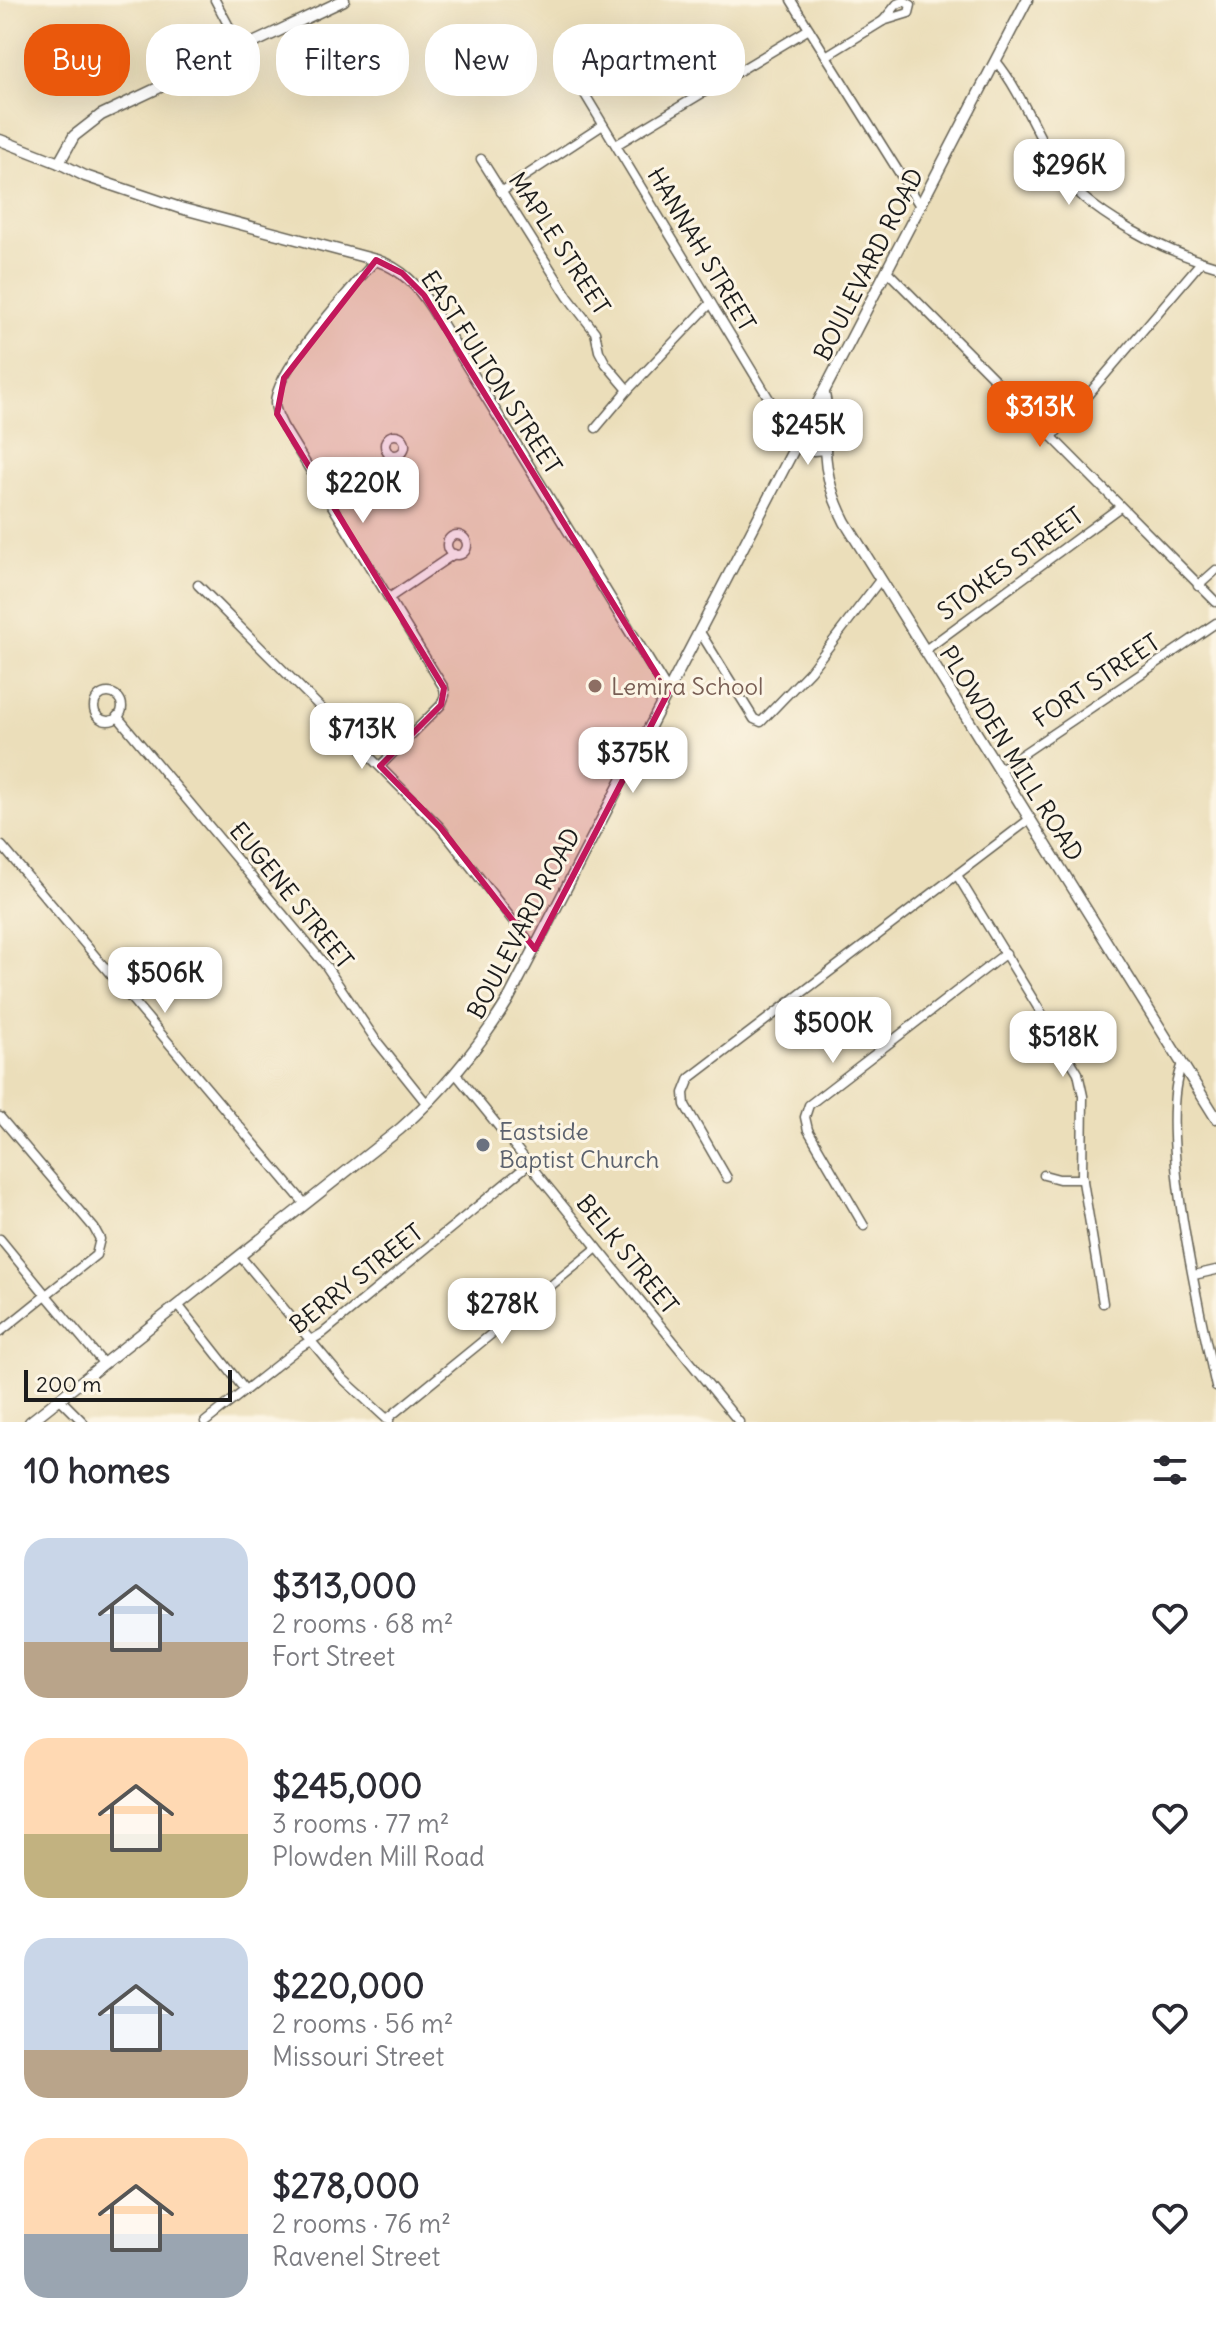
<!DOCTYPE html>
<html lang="en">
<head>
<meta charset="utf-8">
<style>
	:root { --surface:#fff; --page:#f2f2f3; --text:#2b2b33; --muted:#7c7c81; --accent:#ea580c }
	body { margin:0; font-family:Delius,sans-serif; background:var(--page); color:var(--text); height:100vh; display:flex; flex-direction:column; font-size:30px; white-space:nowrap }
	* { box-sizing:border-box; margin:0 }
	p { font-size:26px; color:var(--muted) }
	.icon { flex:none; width:44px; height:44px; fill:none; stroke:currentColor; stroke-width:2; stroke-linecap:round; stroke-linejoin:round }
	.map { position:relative; height:1422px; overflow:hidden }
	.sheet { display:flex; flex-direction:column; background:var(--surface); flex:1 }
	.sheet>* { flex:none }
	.top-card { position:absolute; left:24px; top:24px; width:800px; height:72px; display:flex; gap:16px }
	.scale { position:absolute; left:24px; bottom:20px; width:208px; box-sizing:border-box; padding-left:8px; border:4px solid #1c1c1c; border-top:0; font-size:22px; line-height:28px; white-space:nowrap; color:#1c1c1c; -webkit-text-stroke:6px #fcf5e5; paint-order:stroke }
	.price { position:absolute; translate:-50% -68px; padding:0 18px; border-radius:16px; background:#fff; color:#222; font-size:26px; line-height:52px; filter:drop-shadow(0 2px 4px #0008) }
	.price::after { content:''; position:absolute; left:50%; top:48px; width:24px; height:18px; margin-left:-12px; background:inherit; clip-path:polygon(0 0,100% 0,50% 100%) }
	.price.active { background:var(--accent); color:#fff }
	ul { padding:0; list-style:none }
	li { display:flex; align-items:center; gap:24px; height:200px; padding:0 24px }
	li span { display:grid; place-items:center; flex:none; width:224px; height:160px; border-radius:24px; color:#555 }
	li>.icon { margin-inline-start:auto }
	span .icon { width:96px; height:96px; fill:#fffc; stroke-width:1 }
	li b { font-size:34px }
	h2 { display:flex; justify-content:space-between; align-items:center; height:96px; padding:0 24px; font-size:34px }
	.chip { padding:0 28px; border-radius:32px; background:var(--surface); box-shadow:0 8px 32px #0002; font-size:28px; line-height:72px }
	.chip.active { background:var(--accent); color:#fff }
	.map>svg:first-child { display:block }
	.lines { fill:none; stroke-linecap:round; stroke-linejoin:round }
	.minor-casing { stroke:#646053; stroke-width:11 }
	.tertiary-casing { stroke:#646053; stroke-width:13 }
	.minor { stroke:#fff; stroke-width:8 }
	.tertiary { stroke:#fff; stroke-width:10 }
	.marked { fill:#c2185b; fill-opacity:0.2; stroke:#c2185b; stroke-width:6; stroke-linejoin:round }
	.education-dot { fill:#8d6e63; stroke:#fcf5e5; stroke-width:3 }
	.worship-dot { fill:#6b7280; stroke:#fcf5e5; stroke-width:3 }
	.labels { text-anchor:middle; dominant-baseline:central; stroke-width:6; stroke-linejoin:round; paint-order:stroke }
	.street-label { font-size:24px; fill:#1c1c1c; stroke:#fcf5e5 }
	.education-label { font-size:24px; fill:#785e54; stroke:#fcf5e5; text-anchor:start }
	.worship-label { font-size:24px; fill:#5b616d; stroke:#fcf5e5; text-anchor:start }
</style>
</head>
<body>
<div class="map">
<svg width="1216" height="1422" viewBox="0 0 1216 1422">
	<rect width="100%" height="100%" fill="#fcf5e5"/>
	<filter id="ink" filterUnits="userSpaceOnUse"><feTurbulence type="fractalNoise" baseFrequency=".0125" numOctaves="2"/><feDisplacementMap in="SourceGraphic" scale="16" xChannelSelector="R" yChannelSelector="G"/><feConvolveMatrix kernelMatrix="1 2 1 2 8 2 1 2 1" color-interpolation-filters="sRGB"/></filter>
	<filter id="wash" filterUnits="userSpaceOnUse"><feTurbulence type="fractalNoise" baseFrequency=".006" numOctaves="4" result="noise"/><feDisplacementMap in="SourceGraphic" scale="32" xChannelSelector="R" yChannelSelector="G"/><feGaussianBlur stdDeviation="1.8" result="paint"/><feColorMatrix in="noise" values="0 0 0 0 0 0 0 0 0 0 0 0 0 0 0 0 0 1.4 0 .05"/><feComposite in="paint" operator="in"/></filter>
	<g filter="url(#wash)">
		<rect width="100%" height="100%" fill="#ebdeba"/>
	</g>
	<g filter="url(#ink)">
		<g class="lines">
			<defs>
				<g id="minor">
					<polyline points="215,0 241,49"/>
					<polyline points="791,0 920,206"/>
					<polygon points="904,1 911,5 909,13 883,21 897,4"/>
					<polyline points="826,56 883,21"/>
					<path d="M 996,61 C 1022,93 1035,132 1057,167 C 1084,212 1166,252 1216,266"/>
					<polyline points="572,73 797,445"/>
					<polyline points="616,145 809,29"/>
					<polyline points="481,159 568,297 595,332 599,351 606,364 628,390"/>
					<polyline points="501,192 603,125"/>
					<path d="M 376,260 C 353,286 275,370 275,403 C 275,411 280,419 283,426 L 444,688 L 445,695 L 441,705 L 380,766"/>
					<polyline points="887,271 1216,602"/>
					<polyline points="596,428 628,390 711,303"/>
					<circle cx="395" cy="445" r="10"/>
					<polyline points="1052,437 1201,262"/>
					<polyline points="327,498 383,463 391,454"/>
					<circle cx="457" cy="545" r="10"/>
					<polyline points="198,585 440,827 535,949"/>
					<polyline points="1198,586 1216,570"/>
					<polyline points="389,598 454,554"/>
					<polyline points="700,632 754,719 761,722 810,671 880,580"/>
					<polyline points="924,651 1120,507"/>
					<circle cx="108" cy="707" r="14"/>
					<polyline points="117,716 326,966 375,1039 427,1104"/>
					<polyline points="999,770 1216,623"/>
					<polyline points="2,846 305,1204"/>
					<polyline points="957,875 1078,1073 1083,1096 1082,1175 1103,1303"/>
					<path d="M 1182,1064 C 1155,1127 1201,1317 1216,1387"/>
					<polyline points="456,1074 739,1422"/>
					<polyline points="0,1117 94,1228 100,1239 96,1255 46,1295 0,1239"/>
					<polyline points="1044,1175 1059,1179 1083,1179"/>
					<polyline points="727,1178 685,1105 684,1093 690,1078 1030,819"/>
					<polyline points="864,1226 808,1130 805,1117 809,1105 1006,953"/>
					<polyline points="240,1256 342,1378 389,1421"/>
					<polyline points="1194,1275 1216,1270"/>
					<polyline points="178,1305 245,1390"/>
					<polyline points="0,1332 46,1295 104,1364"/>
					<polyline points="60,1399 83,1422"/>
					<polyline points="387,1419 597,1248"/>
					<polyline points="205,1422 300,1347 323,1333 529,1164"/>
				</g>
				<g id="tertiary">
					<path d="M 0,140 L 59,163 L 85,176 L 180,208 L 376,260 C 402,269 418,286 432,308 L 668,693"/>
					<polyline points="59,163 74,136 101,115 344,0"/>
					<path d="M 824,394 C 829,412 825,431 825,450 C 826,475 833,499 845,522 L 1216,1118"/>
					<polyline points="797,445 813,450 825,449"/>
					<path d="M 30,1422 L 400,1129 C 443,1091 478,1049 508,1000 L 1027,0"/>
				</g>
			</defs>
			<!-- minor casing -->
			<use href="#minor" class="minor-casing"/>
			<!-- tertiary casing -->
			<use href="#tertiary" class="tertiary-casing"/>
			<!-- minor -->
			<use href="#minor" class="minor"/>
			<!-- tertiary -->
			<use href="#tertiary" class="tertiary"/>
		</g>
	</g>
	<!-- marked area -->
	<path class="marked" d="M 376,260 L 402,273 L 424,295 L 668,693 L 535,949 L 440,827 L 380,766 L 441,705 L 444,688 L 277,414 L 284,378 Z"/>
	<!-- markers -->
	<circle class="education-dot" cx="595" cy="686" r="8"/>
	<circle class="worship-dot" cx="483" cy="1145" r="8"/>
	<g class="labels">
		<!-- street labels -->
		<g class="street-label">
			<text transform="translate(560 243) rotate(57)">MAPLE STREET</text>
			<text transform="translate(702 249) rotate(59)">HANNAH STREET</text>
			<text transform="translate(868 264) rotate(-63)">BOULEVARD ROAD</text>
			<text transform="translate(492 372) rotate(57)">EAST FULTON STREET</text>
			<text transform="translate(1010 563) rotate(-36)">STOKES STREET</text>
			<text transform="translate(1096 680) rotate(-34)">FORT STREET</text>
			<text transform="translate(1012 753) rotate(58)">PLOWDEN MILL ROAD</text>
			<text transform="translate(292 895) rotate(51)">EUGENE STREET</text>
			<text transform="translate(523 923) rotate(-62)">BOULEVARD ROAD</text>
			<text transform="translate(628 1254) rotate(51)">BELK STREET</text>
			<text transform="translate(356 1278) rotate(-38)">BERRY STREET</text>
		</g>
		<!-- education labels -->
		<g class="education-label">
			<text x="611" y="686">Lemira School</text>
		</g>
		<!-- worship labels -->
		<g class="worship-label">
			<text x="499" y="1131">Eastside<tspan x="499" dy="28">Baptist Church</tspan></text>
		</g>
	</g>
</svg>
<div class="scale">200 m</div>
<b class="price" style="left:1069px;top:207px">$296K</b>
<b class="price active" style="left:1040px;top:449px">$313K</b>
<b class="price" style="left:808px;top:467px">$245K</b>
<b class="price" style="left:363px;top:525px">$220K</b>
<b class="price" style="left:362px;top:771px">$713K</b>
<b class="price" style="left:633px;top:795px">$375K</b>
<b class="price" style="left:165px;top:1015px">$506K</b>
<b class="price" style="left:833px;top:1065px">$500K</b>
<b class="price" style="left:1063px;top:1079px">$518K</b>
<b class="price" style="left:502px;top:1346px">$278K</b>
<div class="top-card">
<a class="chip active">Buy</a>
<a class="chip">Rent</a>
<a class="chip">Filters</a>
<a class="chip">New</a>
<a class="chip">Apartment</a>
</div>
</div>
<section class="sheet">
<h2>10 homes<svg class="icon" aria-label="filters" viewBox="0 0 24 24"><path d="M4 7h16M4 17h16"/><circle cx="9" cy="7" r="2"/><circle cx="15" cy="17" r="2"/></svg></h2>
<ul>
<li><span style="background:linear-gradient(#c9d6e8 65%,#b9a48a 0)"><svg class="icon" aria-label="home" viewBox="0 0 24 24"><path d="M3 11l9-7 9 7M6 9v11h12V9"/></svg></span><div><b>$313,000</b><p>2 rooms · 68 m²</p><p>Fort Street</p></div><svg class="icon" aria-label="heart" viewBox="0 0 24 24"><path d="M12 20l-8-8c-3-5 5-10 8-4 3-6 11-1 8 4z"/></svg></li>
<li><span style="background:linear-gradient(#ffd9b3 60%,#c2b280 0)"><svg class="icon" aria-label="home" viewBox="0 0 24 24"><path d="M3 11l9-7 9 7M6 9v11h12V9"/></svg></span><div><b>$245,000</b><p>3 rooms · 77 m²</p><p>Plowden Mill Road</p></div><svg class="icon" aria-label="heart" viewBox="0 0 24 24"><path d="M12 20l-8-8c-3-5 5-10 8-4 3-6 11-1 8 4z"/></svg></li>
<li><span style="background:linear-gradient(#c9d6e8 70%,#b9a48a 0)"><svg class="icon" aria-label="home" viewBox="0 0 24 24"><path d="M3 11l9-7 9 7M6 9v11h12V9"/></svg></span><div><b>$220,000</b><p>2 rooms · 56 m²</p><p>Missouri Street</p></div><svg class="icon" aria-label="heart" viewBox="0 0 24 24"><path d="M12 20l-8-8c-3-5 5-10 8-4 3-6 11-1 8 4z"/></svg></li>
<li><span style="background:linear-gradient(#ffd9b3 60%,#9aa5b1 0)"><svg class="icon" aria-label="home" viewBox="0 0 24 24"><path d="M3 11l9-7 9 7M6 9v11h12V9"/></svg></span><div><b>$278,000</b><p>2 rooms · 76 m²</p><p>Ravenel Street</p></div><svg class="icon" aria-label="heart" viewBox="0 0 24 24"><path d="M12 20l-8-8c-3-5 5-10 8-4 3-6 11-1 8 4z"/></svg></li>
</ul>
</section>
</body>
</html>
